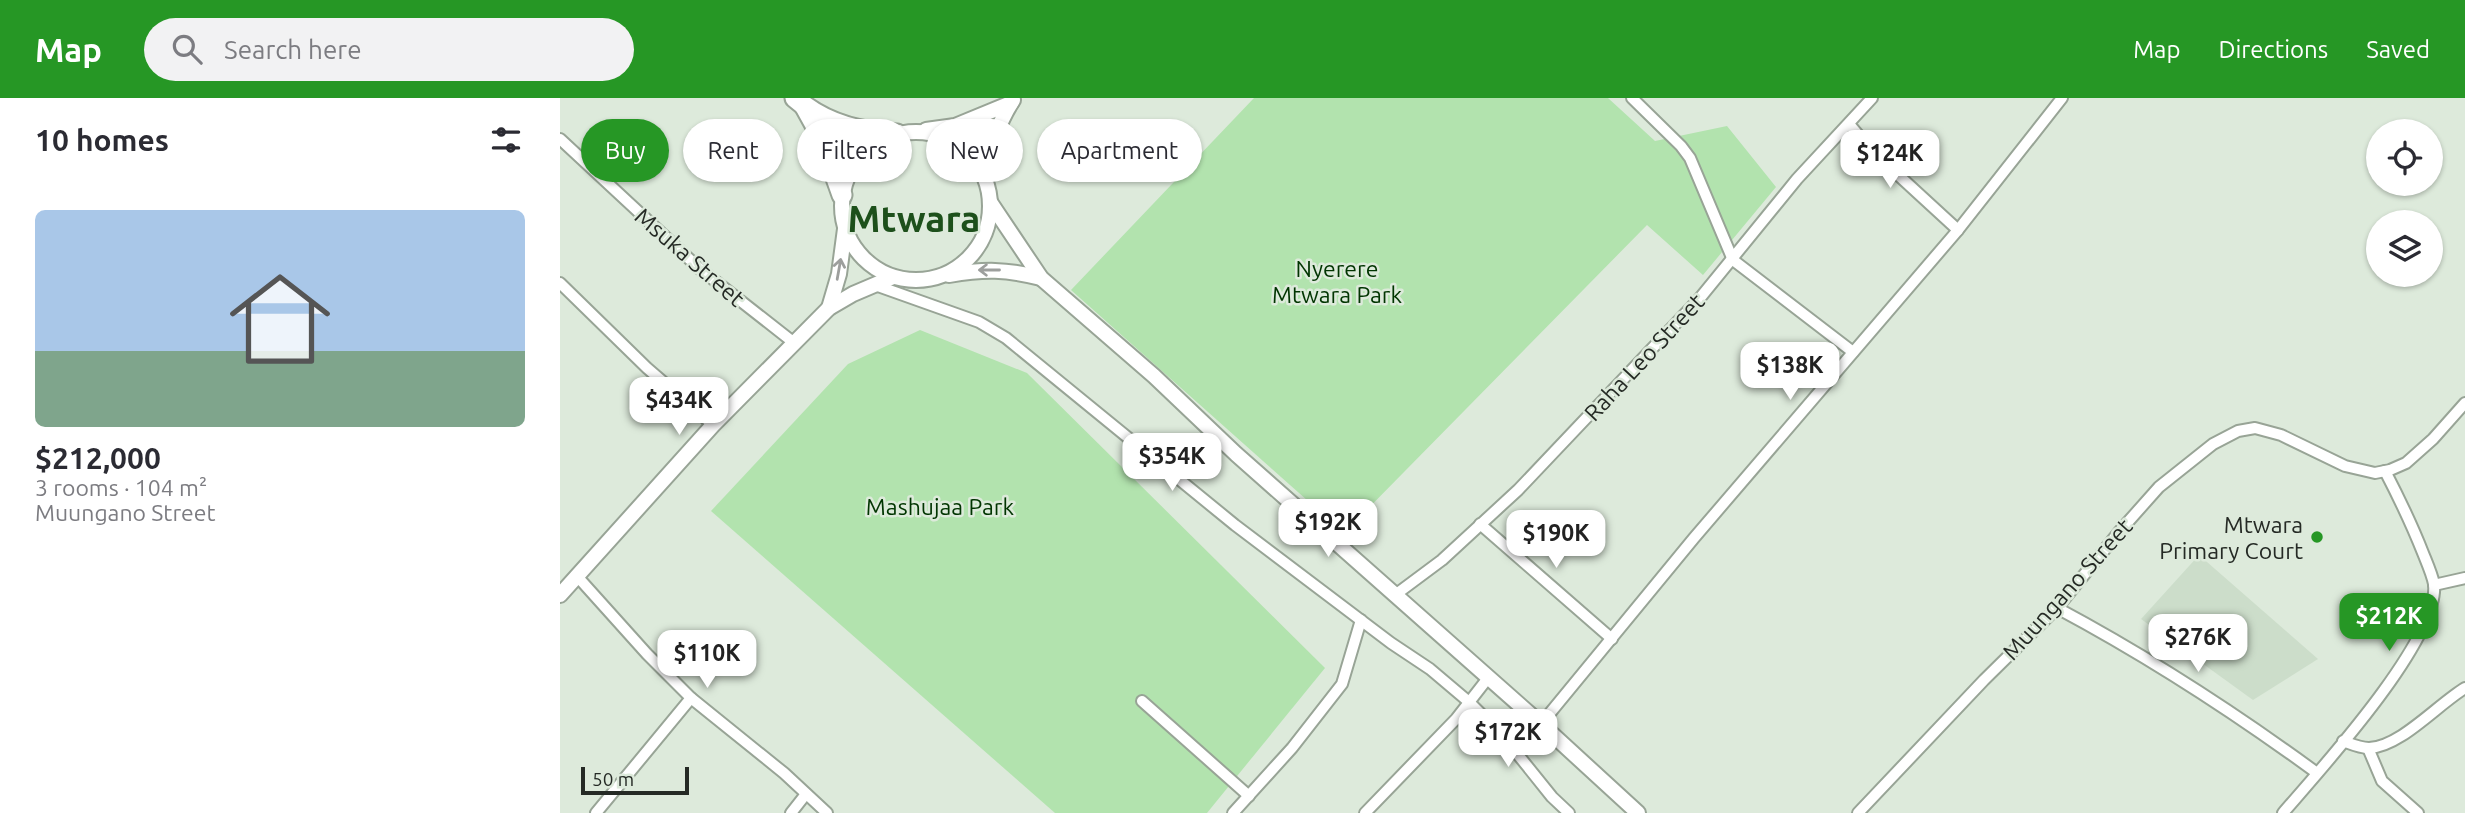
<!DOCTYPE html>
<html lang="en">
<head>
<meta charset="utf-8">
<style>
	:root { --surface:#fff; --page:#f2f2f3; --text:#2b2b33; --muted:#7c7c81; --accent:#269725 }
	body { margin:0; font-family:Ubuntu,sans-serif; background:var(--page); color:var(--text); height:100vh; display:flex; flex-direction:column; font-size:26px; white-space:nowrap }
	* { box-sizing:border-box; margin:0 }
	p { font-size:23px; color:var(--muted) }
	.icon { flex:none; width:38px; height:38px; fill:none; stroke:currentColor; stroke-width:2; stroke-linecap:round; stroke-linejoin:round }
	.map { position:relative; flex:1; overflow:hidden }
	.details { display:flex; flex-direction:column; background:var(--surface); width:560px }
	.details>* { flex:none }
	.guide { position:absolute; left:21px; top:21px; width:665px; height:63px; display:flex; gap:14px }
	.tools { position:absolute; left:1806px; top:21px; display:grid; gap:14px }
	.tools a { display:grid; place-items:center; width:77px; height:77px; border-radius:50%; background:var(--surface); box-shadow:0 2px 5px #0004; font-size:35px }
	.scale { position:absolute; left:21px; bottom:18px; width:108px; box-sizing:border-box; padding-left:7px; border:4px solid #252a25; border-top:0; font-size:19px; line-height:24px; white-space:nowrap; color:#252a25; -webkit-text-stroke:5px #ddeadb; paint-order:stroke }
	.price { position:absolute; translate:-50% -60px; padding:0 16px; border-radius:14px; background:#fff; color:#222; font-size:23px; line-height:46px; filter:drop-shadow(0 2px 4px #0008) }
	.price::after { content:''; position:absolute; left:50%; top:42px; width:21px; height:16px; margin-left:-10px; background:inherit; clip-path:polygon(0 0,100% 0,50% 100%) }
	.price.active { background:var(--accent); color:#fff }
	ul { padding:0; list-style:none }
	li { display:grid; align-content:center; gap:14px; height:371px; padding:0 35px }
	li span { display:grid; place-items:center; height:217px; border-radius:10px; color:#555 }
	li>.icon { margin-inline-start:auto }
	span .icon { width:126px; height:126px; fill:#fffc; stroke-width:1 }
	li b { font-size:30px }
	h2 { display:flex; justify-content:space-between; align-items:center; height:84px; padding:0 35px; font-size:30px }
	.pill { padding:0 24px; border-radius:32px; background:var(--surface); box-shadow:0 2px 5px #0004; font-size:24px; line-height:63px }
	.pill.active { background:var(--accent); color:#fff }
	header { display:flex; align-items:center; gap:42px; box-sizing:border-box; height:98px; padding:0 35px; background:var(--accent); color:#fff }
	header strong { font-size:33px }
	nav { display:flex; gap:38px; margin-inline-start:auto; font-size:24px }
	.search { width:490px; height:63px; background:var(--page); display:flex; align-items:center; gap:18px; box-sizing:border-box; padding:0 24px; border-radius:38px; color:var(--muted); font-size:26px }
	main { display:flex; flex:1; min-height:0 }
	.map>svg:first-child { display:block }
	.built { fill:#ccddca }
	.green { fill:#b2e3ae }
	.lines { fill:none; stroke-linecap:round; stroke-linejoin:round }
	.minor-casing { stroke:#98a496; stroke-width:14 }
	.tertiary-casing { stroke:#98a496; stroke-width:18 }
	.trunk-casing { stroke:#98a496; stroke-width:23 }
	.minor { stroke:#fff; stroke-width:10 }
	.tertiary { stroke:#fff; stroke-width:14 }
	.trunk { stroke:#fff; stroke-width:19 }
	.oneway { stroke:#9d9f9d }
	.poi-dot { fill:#269725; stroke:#ddeadb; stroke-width:2.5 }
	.labels { text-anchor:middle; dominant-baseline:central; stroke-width:5; stroke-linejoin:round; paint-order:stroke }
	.street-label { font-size:23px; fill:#252a25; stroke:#ddeadb }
	.park-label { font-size:23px; fill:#013501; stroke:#ddeadb }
	.poi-label { font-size:23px; fill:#252a25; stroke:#ddeadb; text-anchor:end }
	.town-label { font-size:37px; font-weight:bold; fill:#1d501b; stroke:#ddeadb }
</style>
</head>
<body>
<header>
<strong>Map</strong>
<div class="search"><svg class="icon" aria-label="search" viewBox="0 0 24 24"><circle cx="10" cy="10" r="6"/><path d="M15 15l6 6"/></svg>Search here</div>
<nav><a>Map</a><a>Directions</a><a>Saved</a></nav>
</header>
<main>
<section class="details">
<h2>10 homes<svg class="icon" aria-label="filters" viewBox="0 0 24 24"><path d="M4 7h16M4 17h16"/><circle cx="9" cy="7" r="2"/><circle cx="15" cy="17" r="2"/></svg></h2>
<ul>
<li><span style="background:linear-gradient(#a9c7e8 65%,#7fa58c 0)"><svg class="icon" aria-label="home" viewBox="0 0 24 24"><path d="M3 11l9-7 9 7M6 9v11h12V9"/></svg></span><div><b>$212,000</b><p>3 rooms · 104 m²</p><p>Muungano Street</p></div></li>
</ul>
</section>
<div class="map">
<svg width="1905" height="715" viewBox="0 0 1905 715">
	<rect width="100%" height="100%" fill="#ddeadb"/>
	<!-- built -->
	<polygon class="built" points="1639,457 1758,561 1693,602 1581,521"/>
	<!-- green -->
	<g class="green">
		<polygon points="694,0 1048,0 1095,43 1167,28 1216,89 1143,177 1087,127 784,435 511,192"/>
		<polygon points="360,232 467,275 765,570 647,715 495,715 151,413 288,266"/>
	</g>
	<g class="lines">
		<defs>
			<g id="minor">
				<polyline points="1072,0 1121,48 1130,60 1173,162 1293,254"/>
				<polyline points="1289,26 1312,53 1398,132"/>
				<polyline points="0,41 140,171 233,244"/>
				<polyline points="0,185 87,270 153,327"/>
				<polyline points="315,187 419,224 446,240 675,427 831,545 870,571 909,604 943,638 992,699 1009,715"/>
				<polyline points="920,426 1052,541"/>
				<polyline points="16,477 87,556 131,600 224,675 267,715"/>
				<polyline points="1874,487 1905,480"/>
				<polyline points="835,497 882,462 958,392 1140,200 1237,81 1312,0"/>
				<path d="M 1497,510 C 1587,558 1675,615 1757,675"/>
				<polyline points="582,603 689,698"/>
				<polyline points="981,626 1134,440 1398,132 1502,0"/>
				<path d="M 1783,643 C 1791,646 1800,650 1809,650 C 1840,649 1877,607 1905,590"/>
				<polyline points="1808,650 1822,683 1858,715"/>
				<polyline points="36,715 131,600"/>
				<polyline points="231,715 246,696"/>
				<polyline points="673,715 732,650 782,586 801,522"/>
				<polyline points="805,715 896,621 928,580"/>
				<polyline points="1298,715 1424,582 1497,510 1559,434 1599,389 1653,346 1678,333 1695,330 1721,337 1785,368 1815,375 1830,372 1846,365 1873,341 1905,305"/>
				<path d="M 1723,715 C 1760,672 1880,541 1874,486 C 1872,476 1867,465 1863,455 C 1852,427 1839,400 1825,373"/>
			</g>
			<g id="tertiary">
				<polyline points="366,32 395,28 451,5"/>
				<circle cx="356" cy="108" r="74"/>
				<path d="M 426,81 C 424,60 441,20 453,2"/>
				<polyline points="430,104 481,180 594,278 676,356 981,626 1078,715"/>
				<path d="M 389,177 C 424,171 446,171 481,180"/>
				<polyline points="269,210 279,176 285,131"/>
				<polyline points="0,497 153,327 269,210 293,196 333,179"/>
			</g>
			<g id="trunk">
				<path d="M 235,0 C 264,26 299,35 337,36"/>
				<polyline points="245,9 261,38 282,97"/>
			</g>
		</defs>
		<!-- minor casing -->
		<use href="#minor" class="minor-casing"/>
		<!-- tertiary casing -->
		<use href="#tertiary" class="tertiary-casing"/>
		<!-- trunk casing -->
		<use href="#trunk" class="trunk-casing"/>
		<!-- minor -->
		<use href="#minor" class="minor"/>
		<!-- tertiary -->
		<use href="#tertiary" class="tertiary"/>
		<!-- trunk -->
		<use href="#trunk" class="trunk"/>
	</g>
	<!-- one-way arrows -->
	<defs><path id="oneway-shaft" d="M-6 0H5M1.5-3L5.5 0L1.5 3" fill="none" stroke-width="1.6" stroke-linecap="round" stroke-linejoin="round" transform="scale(1.75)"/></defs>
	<g class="oneway">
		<use href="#oneway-shaft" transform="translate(279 171) rotate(-80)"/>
		<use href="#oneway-shaft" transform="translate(429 172) rotate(180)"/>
	</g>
	<!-- markers -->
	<circle class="poi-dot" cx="1757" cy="439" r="7"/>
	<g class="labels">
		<!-- street labels -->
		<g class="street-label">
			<text transform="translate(130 159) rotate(41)">Msuka Street</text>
			<text transform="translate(1084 259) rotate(-47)">Raha Leo Street</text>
			<text transform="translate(1507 491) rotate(-48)">Muungano Street</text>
		</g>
		<!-- park labels -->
		<g class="park-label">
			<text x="777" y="170">Nyerere<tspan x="777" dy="26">Mtwara Park</tspan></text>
			<text x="380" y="408">Mashujaa Park</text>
		</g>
		<!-- poi labels -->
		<g class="poi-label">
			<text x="1743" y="426">Mtwara<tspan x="1743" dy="26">Primary Court</tspan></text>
		</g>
		<!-- town labels -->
		<g class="town-label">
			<text x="354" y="120">Mtwara</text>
		</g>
	</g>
</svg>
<div class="tools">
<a><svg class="icon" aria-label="locate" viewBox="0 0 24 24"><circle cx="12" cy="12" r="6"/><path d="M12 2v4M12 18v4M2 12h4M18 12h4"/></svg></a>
<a><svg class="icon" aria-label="layers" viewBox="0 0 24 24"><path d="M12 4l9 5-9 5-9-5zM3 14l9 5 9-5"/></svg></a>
</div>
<div class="scale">50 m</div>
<b class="price" style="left:1330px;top:92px">$124K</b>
<b class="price" style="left:1230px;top:304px">$138K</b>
<b class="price" style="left:119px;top:339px">$434K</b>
<b class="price" style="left:612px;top:395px">$354K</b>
<b class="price" style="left:768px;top:461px">$192K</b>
<b class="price" style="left:996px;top:472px">$190K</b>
<b class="price active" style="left:1829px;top:555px">$212K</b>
<b class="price" style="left:1638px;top:576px">$276K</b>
<b class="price" style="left:147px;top:592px">$110K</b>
<b class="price" style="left:948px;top:671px">$172K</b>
<div class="guide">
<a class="pill active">Buy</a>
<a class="pill">Rent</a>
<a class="pill">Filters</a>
<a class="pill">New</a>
<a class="pill">Apartment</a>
</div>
</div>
</main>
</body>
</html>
